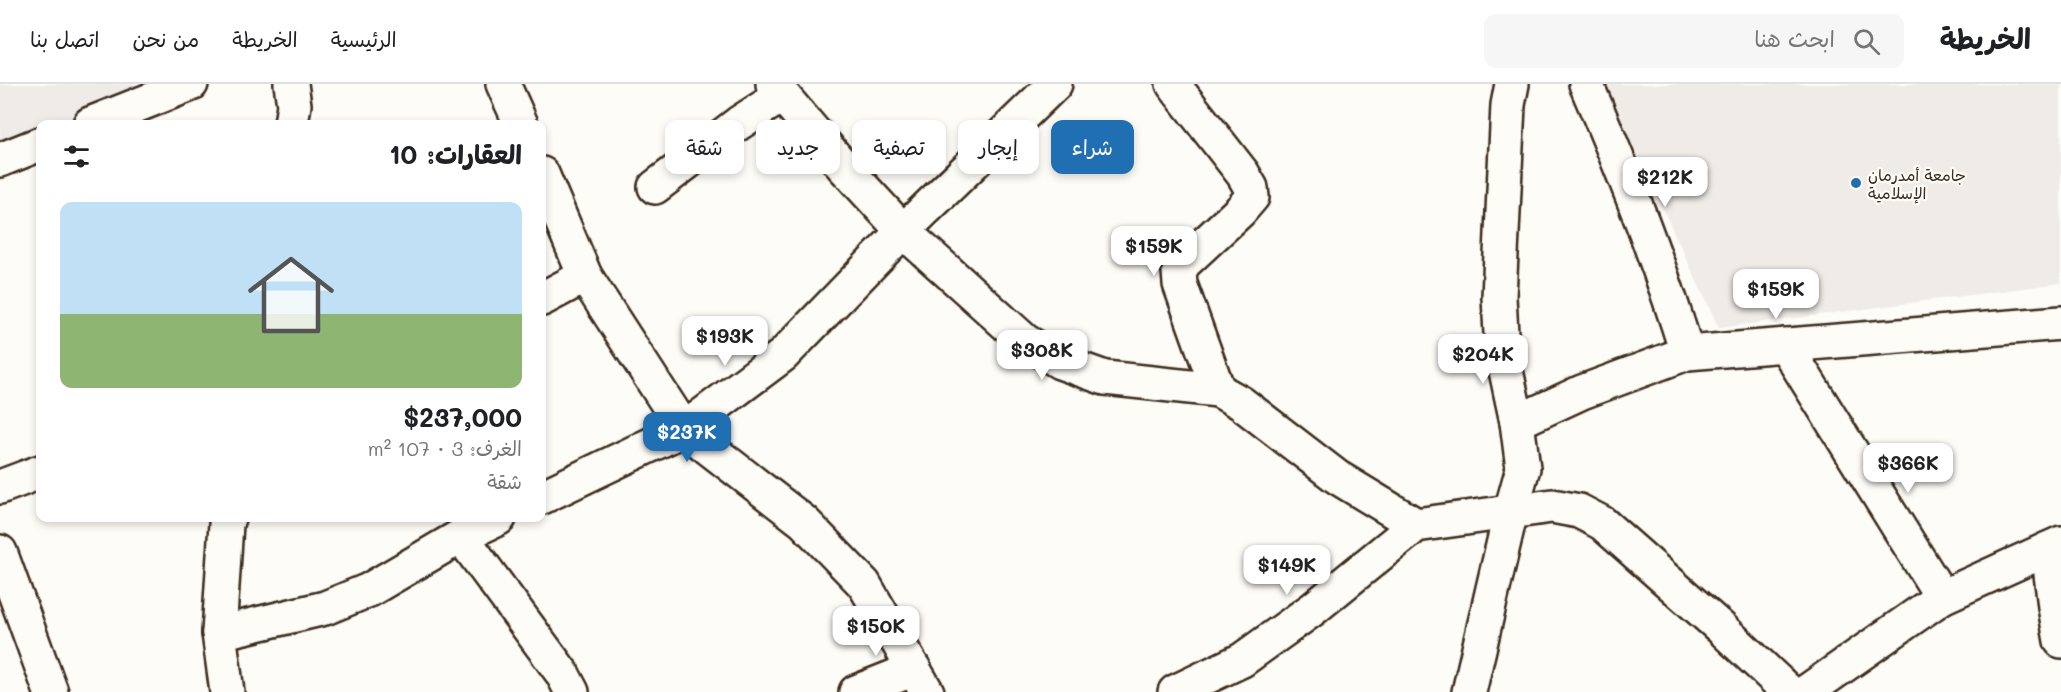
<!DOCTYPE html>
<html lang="ar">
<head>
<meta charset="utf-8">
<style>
	:root { --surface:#fff; --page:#f6f6f6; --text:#202124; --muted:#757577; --line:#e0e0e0; --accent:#1f6fb2 }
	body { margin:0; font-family:Mali,"Playpen Sans Arabic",sans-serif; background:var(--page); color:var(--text); direction:rtl; height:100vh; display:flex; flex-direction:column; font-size:22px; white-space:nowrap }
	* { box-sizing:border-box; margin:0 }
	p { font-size:20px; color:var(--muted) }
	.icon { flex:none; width:33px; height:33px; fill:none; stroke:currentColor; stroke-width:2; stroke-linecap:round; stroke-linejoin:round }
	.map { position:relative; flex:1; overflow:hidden; direction:ltr }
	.panel { position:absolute; left:36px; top:36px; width:510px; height:402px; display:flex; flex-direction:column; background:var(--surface); border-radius:12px; box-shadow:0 3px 9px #0003; direction:rtl }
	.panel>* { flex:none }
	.guide { position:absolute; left:564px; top:36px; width:570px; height:54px; direction:rtl; display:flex; gap:12px }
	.price { position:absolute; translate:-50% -51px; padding:0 14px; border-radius:12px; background:#fff; color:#222; font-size:20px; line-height:39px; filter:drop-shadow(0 2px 3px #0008) }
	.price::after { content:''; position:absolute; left:50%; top:36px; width:18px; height:14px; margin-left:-9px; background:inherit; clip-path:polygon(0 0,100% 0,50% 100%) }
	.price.active { background:var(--accent); color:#fff }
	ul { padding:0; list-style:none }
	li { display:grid; align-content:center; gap:12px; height:318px; padding:0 24px }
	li+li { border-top:2px solid var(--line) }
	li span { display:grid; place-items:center; height:186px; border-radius:12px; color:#555 }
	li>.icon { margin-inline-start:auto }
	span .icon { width:108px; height:108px; fill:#fffc; stroke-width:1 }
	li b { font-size:26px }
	h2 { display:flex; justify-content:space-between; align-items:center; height:72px; padding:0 24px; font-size:26px }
	.chip { padding:0 21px; border-radius:12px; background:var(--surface); box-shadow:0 3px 9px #0003; font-size:21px; line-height:54px }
	.chip.active { background:var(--accent); color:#fff }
	header { display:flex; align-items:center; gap:36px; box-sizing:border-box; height:84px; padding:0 30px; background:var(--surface); border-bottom:2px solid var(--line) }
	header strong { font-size:28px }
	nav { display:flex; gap:33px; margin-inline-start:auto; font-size:21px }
	.search { width:420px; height:54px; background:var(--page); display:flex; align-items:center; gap:15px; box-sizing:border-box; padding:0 21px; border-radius:12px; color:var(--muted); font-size:22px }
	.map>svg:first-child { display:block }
	.built { fill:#efece7 }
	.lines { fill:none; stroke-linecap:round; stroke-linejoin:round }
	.minor-casing { stroke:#3b2a1e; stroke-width:38 }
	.minor { stroke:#fdfcf7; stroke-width:33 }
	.poi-dot { fill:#1f6fb2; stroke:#fdfcf7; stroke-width:2 }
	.labels { text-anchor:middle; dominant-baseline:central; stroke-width:4.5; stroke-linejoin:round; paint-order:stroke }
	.poi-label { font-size:16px; fill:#3b2a1e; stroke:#fdfcf7; text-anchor:start }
</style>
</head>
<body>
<header>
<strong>الخريطة</strong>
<div class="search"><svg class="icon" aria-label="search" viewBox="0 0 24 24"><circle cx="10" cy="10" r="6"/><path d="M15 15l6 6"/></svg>ابحث هنا</div>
<nav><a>الرئيسية</a><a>الخريطة</a><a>من نحن</a><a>اتصل بنا</a></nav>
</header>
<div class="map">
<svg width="2061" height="608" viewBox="0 0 2061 608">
	<rect width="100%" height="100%" fill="#fdfcf7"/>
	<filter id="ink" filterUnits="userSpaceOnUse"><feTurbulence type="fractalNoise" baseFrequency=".0167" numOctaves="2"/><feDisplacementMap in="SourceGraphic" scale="12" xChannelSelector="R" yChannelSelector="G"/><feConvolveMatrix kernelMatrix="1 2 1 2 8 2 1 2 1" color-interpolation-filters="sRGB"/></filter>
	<g filter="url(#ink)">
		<!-- built -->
		<g class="built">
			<polygon points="0,0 171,0 68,40 40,40 40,51 0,67"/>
			<polygon points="1604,0 2061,0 2061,199 1719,244"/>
		</g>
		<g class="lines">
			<defs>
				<g id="minor">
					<polyline points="503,0 521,40"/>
					<polyline points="773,0 842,81 903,147 1025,257 1060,278 1105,294 1218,306 1241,319 1337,393 1416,441"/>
					<polyline points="1173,0 1243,90 1251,104 1252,113 1240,127 1184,179 1179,188 1180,200 1218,306"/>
					<path d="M 1586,0 C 1624,88 1659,177 1687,269"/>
					<polyline points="90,40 191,0"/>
					<polyline points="291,40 294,21 291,0"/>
					<polyline points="0,76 40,60"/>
					<polyline points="542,90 585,192 684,345 804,438 864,500 927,608"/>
					<polyline points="655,103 739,39 781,12"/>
					<polyline points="542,215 585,192"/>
					<polyline points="1785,261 1942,513 2061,459"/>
					<polyline points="1517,338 1582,308 1687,269 2061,239"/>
					<polyline points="0,403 40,388"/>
					<polyline points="542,413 684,345 783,271 903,147 1055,0"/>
					<polyline points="461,452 562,589 572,608"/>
					<polyline points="2048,465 2055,523 2061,557"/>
					<polyline points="0,468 51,608"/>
					<polyline points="219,549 325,524 369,506 461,452 499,434"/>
					<polyline points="227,608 219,549 226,440 228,434"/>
					<polyline points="856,608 914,585"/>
					<polyline points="1175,608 1242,576 1313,525 1416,441 1552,422 1579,427 1602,439 1721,544 1789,608"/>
					<polyline points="1469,608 1511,427 1523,384 1517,338 1502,268 1499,213 1508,21 1512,0"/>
					<polyline points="1806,608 1942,513"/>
				</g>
			</defs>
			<!-- minor casing -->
			<use href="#minor" class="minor-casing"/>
			<!-- minor -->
			<use href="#minor" class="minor"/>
		</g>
	</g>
	<!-- markers -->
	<circle class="poi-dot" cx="1856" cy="99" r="6"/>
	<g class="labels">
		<!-- poi labels -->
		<g class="poi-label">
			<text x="1868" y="90">جامعة أمدرمان<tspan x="1868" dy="18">الإسلامية</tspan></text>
		</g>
	</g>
</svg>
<b class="price" style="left:1665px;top:124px">$212K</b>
<b class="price" style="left:1154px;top:193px">$159K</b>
<b class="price" style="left:1776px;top:236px">$159K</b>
<b class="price" style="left:725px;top:283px">$193K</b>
<b class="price" style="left:1042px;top:297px">$308K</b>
<b class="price" style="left:1483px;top:301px">$204K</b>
<b class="price active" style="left:687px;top:379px">$237K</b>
<b class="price" style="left:1908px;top:410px">$366K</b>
<b class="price" style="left:1287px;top:512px">$149K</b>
<b class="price" style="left:876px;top:573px">$150K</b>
<div class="guide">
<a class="chip active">شراء</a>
<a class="chip">إيجار</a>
<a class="chip">تصفية</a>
<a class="chip">جديد</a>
<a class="chip">شقة</a>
</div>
<section class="panel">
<h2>العقارات: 10<svg class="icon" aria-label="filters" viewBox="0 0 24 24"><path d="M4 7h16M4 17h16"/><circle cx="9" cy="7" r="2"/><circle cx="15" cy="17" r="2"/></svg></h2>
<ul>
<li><span style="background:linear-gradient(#bfe0f5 60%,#8fb573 0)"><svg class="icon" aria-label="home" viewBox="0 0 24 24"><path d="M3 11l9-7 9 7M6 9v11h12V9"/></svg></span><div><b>$237,000</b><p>الغرف: 3 · 107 m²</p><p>شقة</p></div></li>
</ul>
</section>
</div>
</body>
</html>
